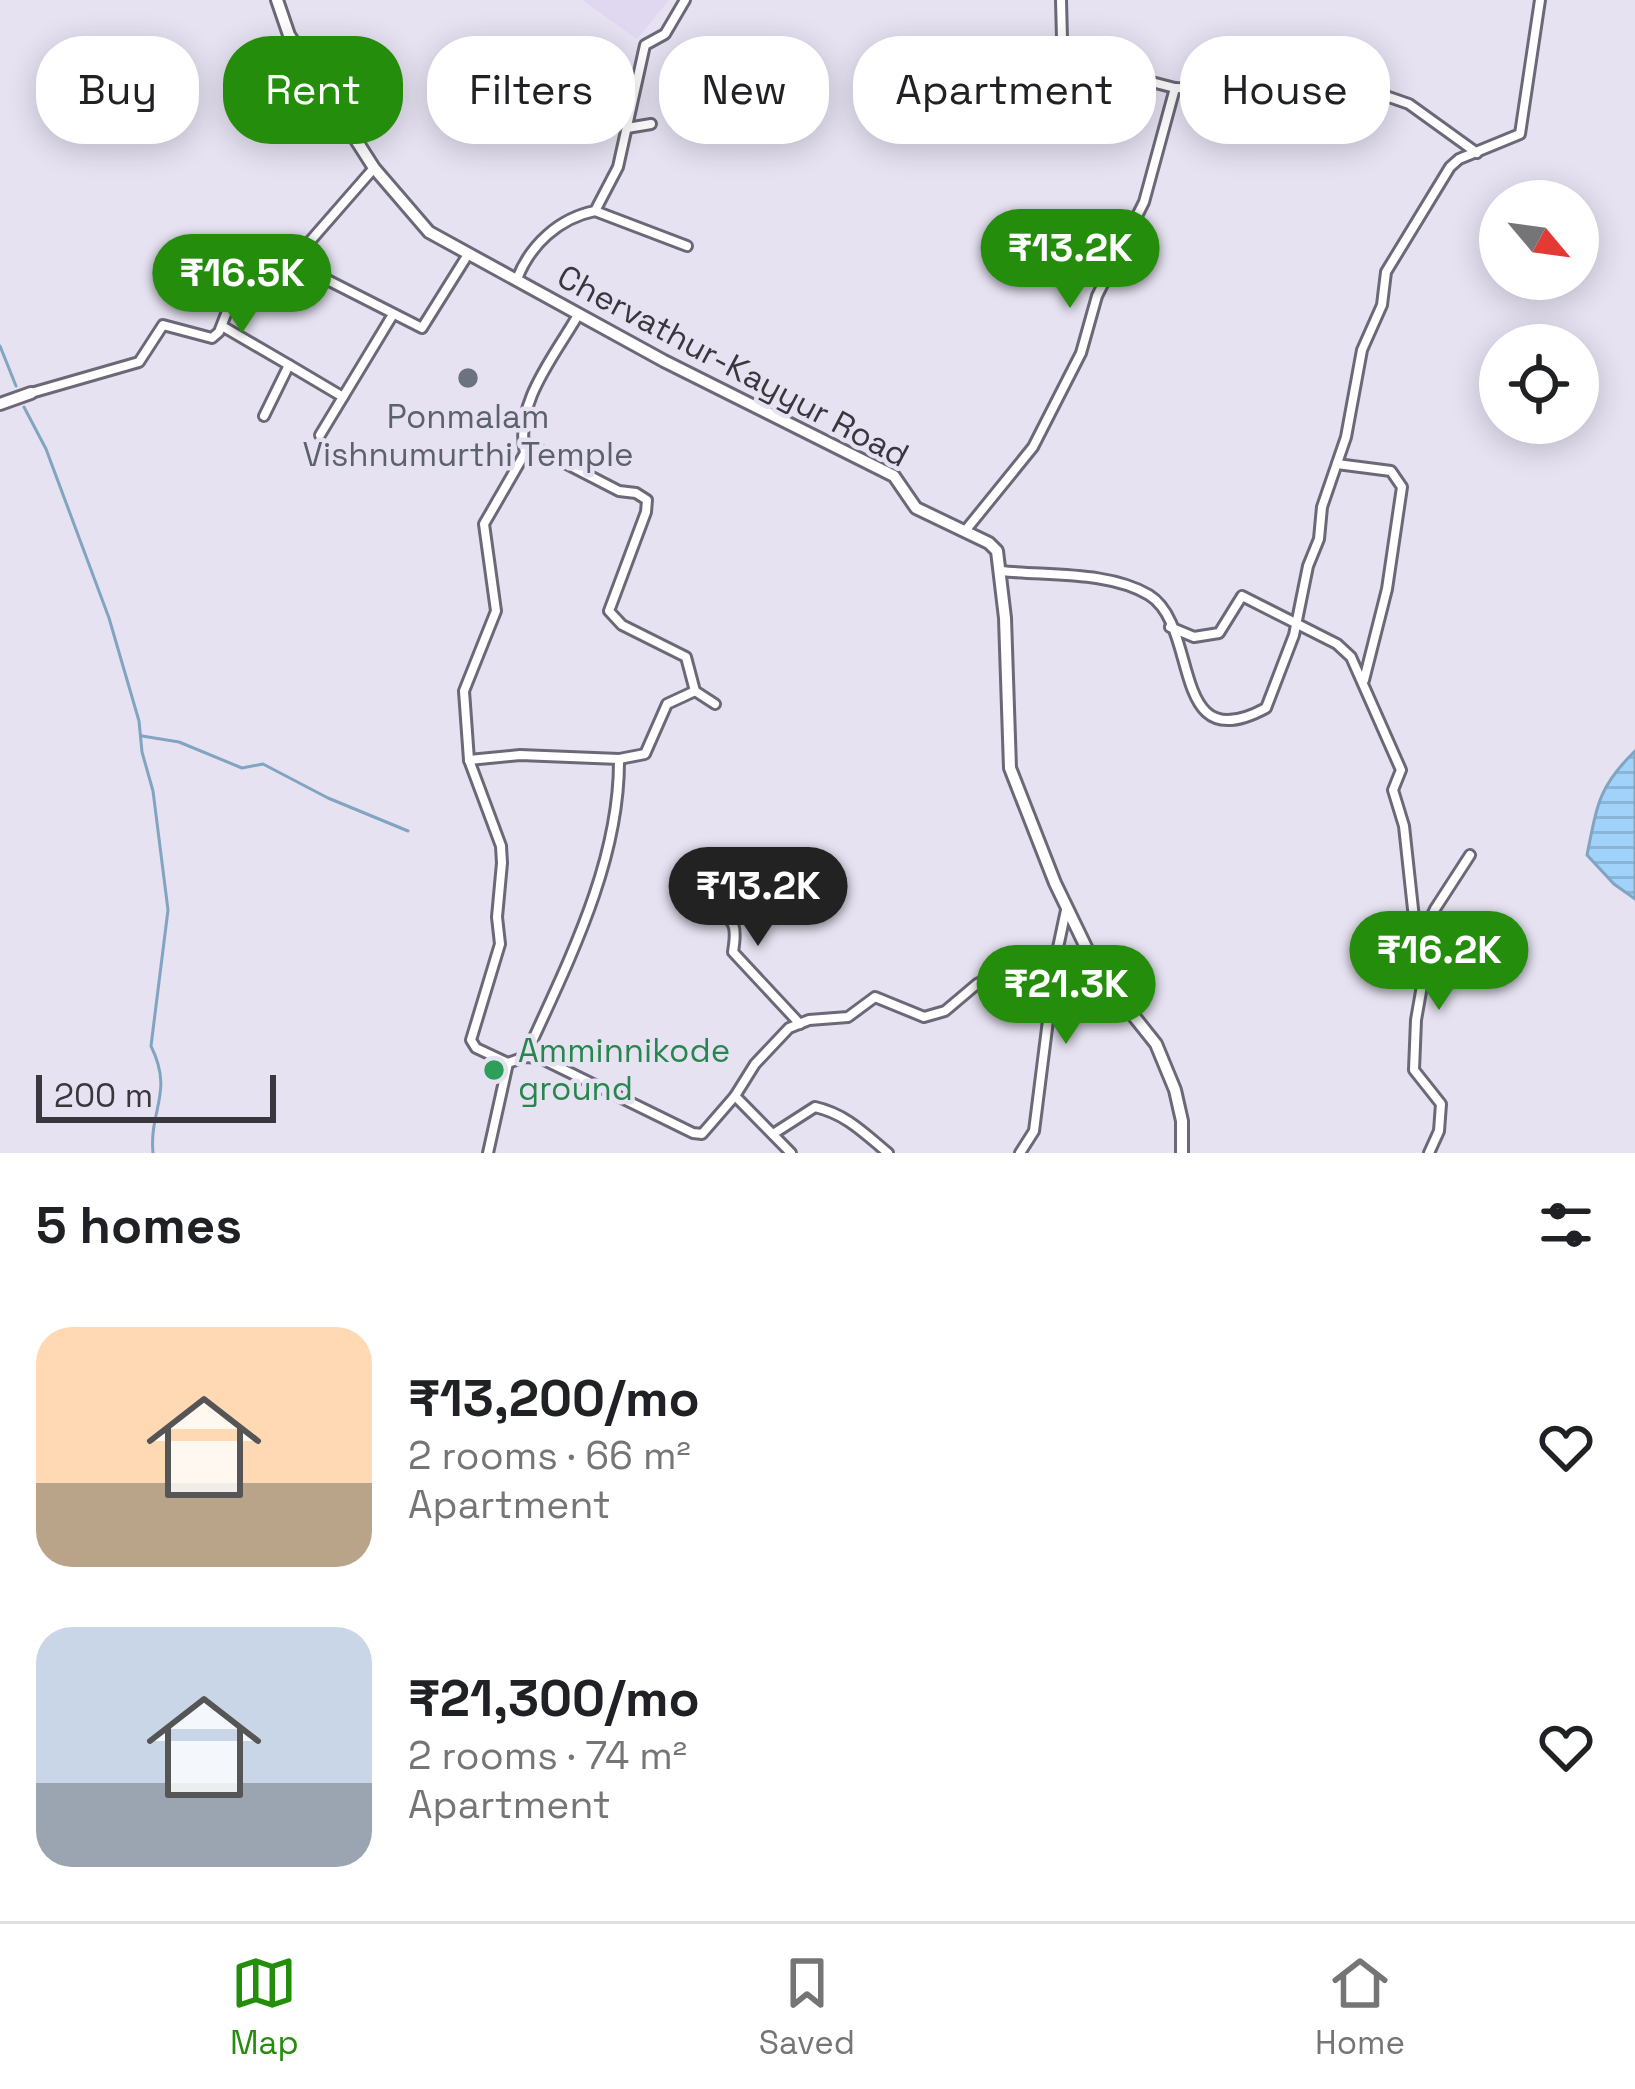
<!DOCTYPE html>
<html lang="en">
<head>
<meta charset="utf-8">
<style>
	:root { --surface:#fff; --page:#f6f6f6; --text:#202124; --muted:#757577; --line:#e0e0e0; --accent:#258d0c }
	body { margin:0; font-family:"Space Grotesk",sans-serif; background:var(--page); color:var(--text); height:100vh; display:flex; flex-direction:column; font-size:45px; white-space:nowrap }
	* { box-sizing:border-box; margin:0 }
	p { font-size:39px; color:var(--muted) }
	.icon { flex:none; width:66px; height:66px; fill:none; stroke:currentColor; stroke-width:2; stroke-linecap:round; stroke-linejoin:round }
	.map { position:relative; height:1153px; overflow:hidden }
	.drawer { display:flex; flex-direction:column; background:var(--surface); flex:1 }
	.drawer>* { flex:none }
	.top-card { position:absolute; left:36px; top:36px; width:1563px; height:108px; display:flex; gap:24px }
	.needle { width:78px; rotate:119deg }
	.controls { position:absolute; left:1479px; top:180px; display:grid; gap:24px }
	.controls a { display:grid; place-items:center; width:120px; height:120px; border-radius:50%; background:var(--surface); box-shadow:0 6px 30px #0003; font-size:60px }
	.scale { position:absolute; left:36px; bottom:30px; width:240px; box-sizing:border-box; padding-left:12px; border:6px solid #39373d; border-top:0; font-size:33px; line-height:42px; white-space:nowrap; color:#39373d; -webkit-text-stroke:9px #e6e2f2; paint-order:stroke }
	.price { position:absolute; translate:-50% -102px; padding:0 27px; border-radius:42px; background:var(--accent); color:#fff; font-size:39px; line-height:78px; filter:drop-shadow(0 3px 6px #0008) }
	.price::after { content:''; position:absolute; left:50%; top:72px; width:36px; height:27px; margin-left:-18px; background:inherit; clip-path:polygon(0 0,100% 0,50% 100%) }
	.price.selected { background:#222; color:#fff }
	ul { padding:0; list-style:none }
	li { display:flex; align-items:center; gap:36px; height:300px; padding:0 36px }
	li span { display:grid; place-items:center; flex:none; width:336px; height:240px; border-radius:36px; color:#555 }
	li>.icon { margin-inline-start:auto }
	span .icon { width:144px; height:144px; fill:#fffc; stroke-width:1 }
	li b { font-size:51px }
	h2 { display:flex; justify-content:space-between; align-items:center; height:144px; padding:0 36px; font-size:51px }
	.pill { padding:0 42px; border-radius:48px; background:var(--surface); box-shadow:0 6px 30px #0003; font-size:42px; line-height:108px }
	.pill.selected { background:var(--accent); color:#fff }
	.menu { display:flex; justify-content:space-around; align-items:center; height:168px; border-top:3px solid var(--line); background:var(--surface); font-size:33px; color:var(--muted) }
	.menu a { display:grid; justify-items:center; gap:6px }
	.menu .selected { color:var(--accent) }
	.map>svg:first-child { display:block }
	.built { fill:#dfd8f0 }
	.water { fill:url(#water-rules); stroke:#81a4c1; stroke-width:3 }
	.lines { fill:none; stroke-linecap:round; stroke-linejoin:round }
	.stream { stroke:#81a4c1; stroke-width:3 }
	.street-casing { stroke:#6c6877; stroke-width:14 }
	.secondary-casing { stroke:#6c6877; stroke-width:16 }
	.street { stroke:#fff; stroke-width:8 }
	.secondary { stroke:#fff; stroke-width:10 }
	.worship-dot { fill:#6b7280; stroke:#e6e2f2; stroke-width:4.5 }
	.leisure-dot { fill:#2e9e5b; stroke:#e6e2f2; stroke-width:4.5 }
	.labels { text-anchor:middle; dominant-baseline:central; stroke-width:9; stroke-linejoin:round; paint-order:stroke }
	.street-label { font-size:33px; fill:#39373d; stroke:#e6e2f2 }
	.worship-label { font-size:33px; fill:#5b616d; stroke:#e6e2f2 }
	.leisure-label { font-size:33px; fill:#27864d; stroke:#e6e2f2; text-anchor:start }
</style>
</head>
<body>
<div class="map">
<svg width="1635" height="1153" viewBox="0 0 1635 1153">
	<defs>
		<pattern id="water-rules" width="6" height="5" patternUnits="userSpaceOnUse" patternTransform="scale(3)"><rect width="6" height="5" fill="#a0d2fa"/><path d="M0 2.5h6" fill="none" stroke="#8bb5d7"/></pattern>
	</defs>
	<rect width="100%" height="100%" fill="#e6e2f2"/>
	<!-- built -->
	<polygon class="built" points="582,0 669,0 637,39"/>
	<!-- water -->
	<path class="water" d="M 1635,751 L 1635,899 L 1614,884 L 1587,855 C 1597,806 1598,787 1635,751 Z"/>
	<g class="lines">
		<!-- stream -->
		<g class="stream">
			<polyline points="0,346 16,386"/>
			<path d="M 24,407 L 46,449 L 109,618 L 139,721 L 142,752 L 153,791 L 168,910 L 151,1046 C 174,1093 149,1109 153,1153"/>
			<polyline points="142,736 179,742 242,768 263,764 328,798 408,831"/>
		</g>
		<defs>
			<g id="street">
				<polyline points="1061,0 1062,39 1074,56 1097,68 1175,88 1241,90 1343,81 1409,104 1477,153"/>
				<polyline points="627,128 651,124"/>
				<polyline points="595,211 687,246"/>
				<polyline points="292,262 422,328 467,256"/>
				<path d="M 517,279 C 530,245 559,218 595,211 L 618,167 L 645,45 L 665,34 L 685,0"/>
				<polyline points="222,326 289,365 264,416"/>
				<polyline points="289,365 343,397 320,435"/>
				<polyline points="31,393 139,362 163,325 212,338 219,332 240,278 259,247 292,262 374,168"/>
				<polyline points="343,397 392,316"/>
				<polyline points="524,442 619,491 636,493 647,500 646,512 609,611 622,625 686,657 695,691 715,704"/>
				<polyline points="1337,464 1391,471 1402,487 1387,589 1364,680"/>
				<polyline points="965,531 1033,447 1081,353 1097,296 1144,202 1175,88"/>
				<path d="M 1001,571 C 1048,576 1109,571 1149,595 C 1201,627 1168,761 1266,708 L 1294,635 L 1308,566 L 1319,539 L 1322,507 L 1346,437 L 1362,350 L 1382,305 L 1386,272 L 1450,167 L 1459,159 L 1520,134 L 1540,0"/>
				<polyline points="1170,627 1194,637 1219,633 1242,596 1337,644 1351,657 1401,770 1393,790 1404,826 1417,946"/>
				<polyline points="619,759 645,754 667,704 695,691"/>
				<path d="M 469,760 L 520,755 L 619,759 C 620,863 567,964 525,1057"/>
				<path d="M 706,901 C 730,923 739,915 733,952 L 800,1024"/>
				<polyline points="508,1063 525,1057 540,1058 693,1133 702,1134 735,1096 791,1153"/>
				<polyline points="735,1096 755,1064 789,1028 809,1020 848,1017 875,997 924,1017 945,1011 977,984 1011,967 1056,957"/>
				<path d="M 773,1134 L 815,1107 C 846,1114 864,1133 888,1153"/>
				<path d="M 488,1153 L 508,1063 L 476,1048 L 471,1040 L 500,944 L 497,917 L 502,863 L 501,846 L 469,760 L 464,691 L 496,611 L 484,524 L 525,453 C 514,403 554,357 578,315"/>
				<polyline points="1020,1153 1034,1131 1056,957 1066,910"/>
				<polyline points="1429,1153 1439,1131 1441,1104 1414,1070 1416,1020 1423,980 1417,946 1435,909 1470,855"/>
			</g>
			<g id="secondary">
				<polyline points="277,0 289,35 374,168 429,232 664,361 894,476 916,508 989,543 997,551 1005,618 1010,768 1055,883 1097,970 1156,1044 1175,1090 1182,1121 1182,1153"/>
				<polyline points="0,404 31,393"/>
			</g>
		</defs>
		<!-- street casing -->
		<use href="#street" class="street-casing"/>
		<!-- secondary casing -->
		<use href="#secondary" class="secondary-casing"/>
		<!-- street -->
		<use href="#street" class="street"/>
		<!-- secondary -->
		<use href="#secondary" class="secondary"/>
	</g>
	<!-- markers -->
	<circle class="worship-dot" cx="468" cy="378" r="12"/>
	<circle class="leisure-dot" cx="494" cy="1070" r="12"/>
	<g class="labels">
		<!-- street labels -->
		<g class="street-label">
			<text transform="translate(733 366) rotate(28)">Chervathur-Kayyur Road</text>
		</g>
		<!-- worship labels -->
		<g class="worship-label">
			<text x="468" y="417">Ponmalam<tspan x="468" dy="38">Vishnumurthi Temple</tspan></text>
		</g>
		<!-- leisure labels -->
		<g class="leisure-label">
			<text x="518" y="1051">Amminnikode<tspan x="518" dy="38">ground</tspan></text>
		</g>
	</g>
</svg>
<div class="controls">
<a><svg class="needle" viewBox="-14 -14 28 28"><path d="M0-13l5 13h-10z" fill="#e53935"/><path d="M0 13l5-13h-10z" fill="#757577"/></svg></a>
<a><svg class="icon" aria-label="locate" viewBox="0 0 24 24"><circle cx="12" cy="12" r="6"/><path d="M12 2v4M12 18v4M2 12h4M18 12h4"/></svg></a>
</div>
<div class="scale">200 m</div>
<b class="price" style="left:1070px;top:311px">₹13.2K</b>
<b class="price" style="left:242px;top:336px">₹16.5K</b>
<b class="price selected" style="left:758px;top:949px">₹13.2K</b>
<b class="price" style="left:1439px;top:1013px">₹16.2K</b>
<b class="price" style="left:1066px;top:1047px">₹21.3K</b>
<div class="top-card">
<a class="pill">Buy</a>
<a class="pill selected">Rent</a>
<a class="pill">Filters</a>
<a class="pill">New</a>
<a class="pill">Apartment</a>
<a class="pill">House</a>
</div>
</div>
<section class="drawer">
<h2>5 homes<svg class="icon" aria-label="filters" viewBox="0 0 24 24"><path d="M4 7h16M4 17h16"/><circle cx="9" cy="7" r="2"/><circle cx="15" cy="17" r="2"/></svg></h2>
<ul>
<li><span style="background:linear-gradient(#ffd9b3 65%,#b9a48a 0)"><svg class="icon" aria-label="home" viewBox="0 0 24 24"><path d="M3 11l9-7 9 7M6 9v11h12V9"/></svg></span><div><b>₹13,200/mo</b><p>2 rooms · 66 m²</p><p>Apartment</p></div><svg class="icon" aria-label="heart" viewBox="0 0 24 24"><path d="M12 20l-8-8c-3-5 5-10 8-4 3-6 11-1 8 4z"/></svg></li>
<li><span style="background:linear-gradient(#c9d6e8 65%,#9aa5b1 0)"><svg class="icon" aria-label="home" viewBox="0 0 24 24"><path d="M3 11l9-7 9 7M6 9v11h12V9"/></svg></span><div><b>₹21,300/mo</b><p>2 rooms · 74 m²</p><p>Apartment</p></div><svg class="icon" aria-label="heart" viewBox="0 0 24 24"><path d="M12 20l-8-8c-3-5 5-10 8-4 3-6 11-1 8 4z"/></svg></li>
</ul>
</section>
<nav class="menu">
<a class="selected"><svg class="icon" aria-label="map" viewBox="0 0 24 24"><path d="M3 6l6-2 6 2 6-2v14l-6 2-6-2-6 2zM9 4v14M15 6v14"/></svg>Map</a>
<a><svg class="icon" aria-label="saved" viewBox="0 0 24 24"><path d="M7 4h10v16l-5-4-5 4z"/></svg>Saved</a>
<a><svg class="icon" aria-label="home" viewBox="0 0 24 24"><path d="M3 11l9-7 9 7M6 9v11h12V9"/></svg>Home</a>
</nav>
</body>
</html>
